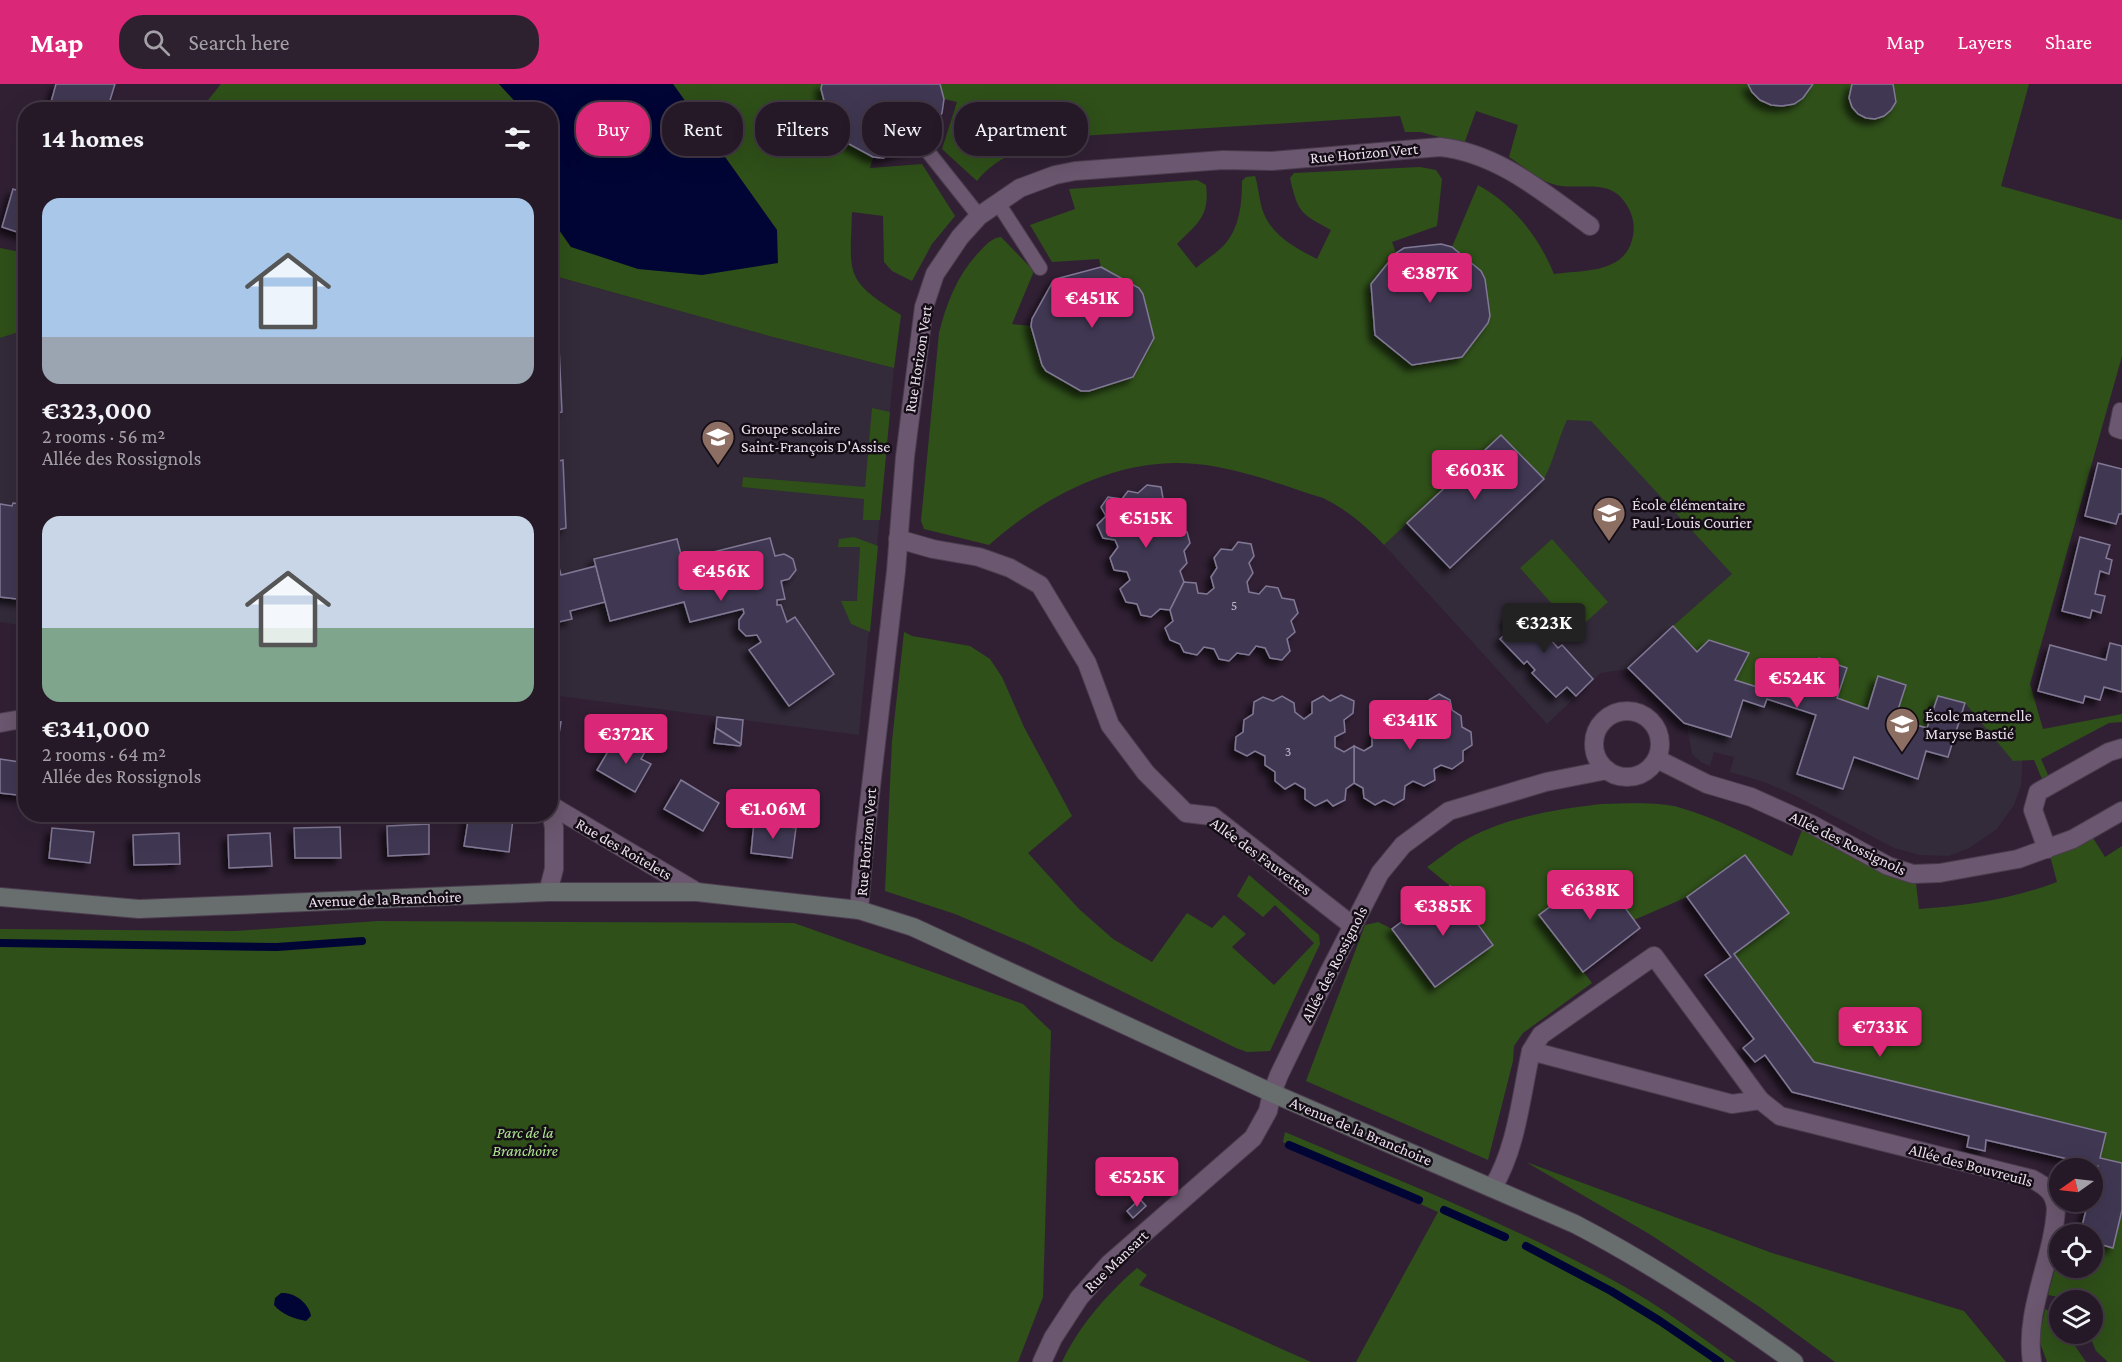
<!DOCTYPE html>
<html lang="en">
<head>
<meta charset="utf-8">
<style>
	:root { --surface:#251827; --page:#2d212f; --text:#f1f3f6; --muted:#a3a0a7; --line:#423744; --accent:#db2777 }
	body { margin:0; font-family:"Crimson Pro",serif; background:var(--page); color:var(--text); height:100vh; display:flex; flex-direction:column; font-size:22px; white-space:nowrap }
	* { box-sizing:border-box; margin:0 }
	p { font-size:20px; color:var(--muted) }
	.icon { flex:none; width:33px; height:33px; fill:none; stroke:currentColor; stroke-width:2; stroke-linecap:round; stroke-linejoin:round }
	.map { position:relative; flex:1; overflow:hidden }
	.side { position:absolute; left:18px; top:18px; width:540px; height:720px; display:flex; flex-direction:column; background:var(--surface); border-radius:24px; box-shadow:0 6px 24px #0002,0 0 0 2px var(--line) }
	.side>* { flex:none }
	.hud { position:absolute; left:576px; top:18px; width:570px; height:54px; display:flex; gap:12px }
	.needle { width:39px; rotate:256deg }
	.buttons { position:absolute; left:2049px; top:1074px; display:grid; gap:12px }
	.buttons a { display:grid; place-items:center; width:54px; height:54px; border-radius:50%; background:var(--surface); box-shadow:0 6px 24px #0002,0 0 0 2px var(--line); font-size:30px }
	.price { position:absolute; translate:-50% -51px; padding:0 14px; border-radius:6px; background:var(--accent); color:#fff; font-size:20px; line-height:39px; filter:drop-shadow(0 2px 3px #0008) }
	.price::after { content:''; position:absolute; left:50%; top:36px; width:18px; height:14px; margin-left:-9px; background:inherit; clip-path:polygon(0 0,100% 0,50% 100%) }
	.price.current { background:#222; color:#fff }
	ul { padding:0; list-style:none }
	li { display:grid; align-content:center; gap:12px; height:318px; padding:0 24px }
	li span { display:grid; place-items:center; height:186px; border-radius:18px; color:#555 }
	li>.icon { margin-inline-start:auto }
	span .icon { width:108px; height:108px; fill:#fffc; stroke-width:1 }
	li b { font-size:26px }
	h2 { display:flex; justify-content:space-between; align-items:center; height:72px; padding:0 24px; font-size:26px }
	.pill { padding:0 21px; border-radius:24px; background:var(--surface); box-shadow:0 6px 24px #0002,0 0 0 2px var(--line); font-size:21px; line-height:54px }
	.pill.current { background:var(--accent); color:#fff }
	header { display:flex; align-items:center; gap:36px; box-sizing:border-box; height:84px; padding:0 30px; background:var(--accent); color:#fff }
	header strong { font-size:28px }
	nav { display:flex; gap:33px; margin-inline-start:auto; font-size:21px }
	.search { width:420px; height:54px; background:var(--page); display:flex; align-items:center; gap:15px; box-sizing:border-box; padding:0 21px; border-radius:24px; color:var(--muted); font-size:22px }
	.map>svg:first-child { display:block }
	.education { fill:#332a3a }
	.green { fill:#2f5019 }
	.water { fill:#000535 }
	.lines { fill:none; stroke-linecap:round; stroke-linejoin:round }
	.stream { stroke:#000535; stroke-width:8 }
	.building { fill:#413953; stroke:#817895; stroke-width:1.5; filter:url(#shadow) }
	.service-casing { stroke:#4b3d4e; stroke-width:16 }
	.minor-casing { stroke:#4b3d4e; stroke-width:20 }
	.secondary-casing { stroke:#4b3d4e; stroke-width:20 }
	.service { stroke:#6b576f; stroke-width:14 }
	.minor { stroke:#6b576f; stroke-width:18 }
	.secondary { stroke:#686d6e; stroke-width:18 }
	.labels { text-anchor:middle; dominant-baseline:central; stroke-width:5; stroke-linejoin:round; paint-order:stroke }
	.number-label { font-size:14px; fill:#c1b6c7 }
	.street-label { font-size:16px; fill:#ece0ee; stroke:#140d16 }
	.poi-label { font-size:16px; fill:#ece0ee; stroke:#140d16; text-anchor:start }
	.park-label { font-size:16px; font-style:italic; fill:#aee590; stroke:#140d16 }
</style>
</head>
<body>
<header>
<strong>Map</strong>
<div class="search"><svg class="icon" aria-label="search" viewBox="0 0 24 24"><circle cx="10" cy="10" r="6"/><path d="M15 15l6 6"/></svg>Search here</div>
<nav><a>Map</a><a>Layers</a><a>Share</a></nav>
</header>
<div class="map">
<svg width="2122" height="1278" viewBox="0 0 2122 1278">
	<defs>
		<filter id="shadow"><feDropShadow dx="-5.5" dy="5.5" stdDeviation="3" flood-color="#0009"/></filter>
	</defs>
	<rect width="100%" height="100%" fill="#312034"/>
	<!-- education -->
	<g class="education">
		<polygon points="550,191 773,253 894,284 859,651 551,611"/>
		<polygon points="25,246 25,542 0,538 0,254"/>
		<polygon points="1579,277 2004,602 2022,674 2022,687 2021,702 2014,721 1997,745 1969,764 1949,772 1920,771 1894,764 1792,710 1764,698 1730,688 1734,673 1714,668 1710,682 1701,678 1692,670 1687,643 1628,585 1601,589 1547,640 1384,461"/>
	</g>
	<!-- green -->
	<g class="green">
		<polygon points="221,0 499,0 522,25 200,26"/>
		<path d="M 673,0 L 822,0 L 821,5 L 832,47 L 836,53 L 873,73 L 870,84 L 922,80 L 955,132 L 932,160 L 912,197 L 892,187 L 884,178 L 883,132 L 852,128 C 850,191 844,196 901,231 L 894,284 L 773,253 L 551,191 L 550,134 L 571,163 L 777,146 Z"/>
		<path d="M 940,0 L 2029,0 L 2001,102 L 2122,136 L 2122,272 L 2030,600 L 2043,645 L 2122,630 L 2122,638 L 2109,639 L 2041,675 L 2048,691 L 2042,695 L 2034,676 L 2013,677 L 1965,619 L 1938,612 L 1927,644 L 1895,635 L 1906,601 L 1878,593 L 1868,625 L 1837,614 L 1846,584 L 1819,575 L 1809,605 L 1796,602 L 1792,614 L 1735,596 L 1749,569 L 1709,556 L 1697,568 L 1673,542 L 1732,490 L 1591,337 L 1567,336 C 1558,355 1554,376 1544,395 L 1501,351 L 1384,461 C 1367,443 1346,425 1323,414 C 1282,401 1239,384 1196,380 C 1120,372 1044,412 989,461 L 924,445 L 921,437 L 939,249 C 947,217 958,189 982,165 C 988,159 992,154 1001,153 L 1034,187 L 1012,240 L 1031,242 L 1042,281 L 1046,287 L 1081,307 L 1089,307 L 1133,293 L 1154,254 L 1143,210 L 1139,204 L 1101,183 L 1099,175 L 1052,178 L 1030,141 L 1075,125 L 1069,105 L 1197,96 L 1206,101 C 1210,133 1197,139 1177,160 L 1196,184 C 1205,176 1217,169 1225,160 C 1240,143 1242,118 1242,97 L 1246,93 L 1255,92 C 1259,104 1259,118 1264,130 C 1273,152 1297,165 1317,175 L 1331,146 C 1300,129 1298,129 1290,94 L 1294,89 L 1420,83 L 1436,86 L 1442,95 L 1437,142 L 1392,158 L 1396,169 L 1371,200 L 1370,205 L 1375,251 L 1412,280 L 1415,281 L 1462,273 L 1488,239 C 1491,231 1489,224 1488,215 C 1484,182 1476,183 1452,163 L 1478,101 C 1515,122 1538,152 1554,190 C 1582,186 1623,190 1632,156 C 1635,145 1634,135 1629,125 C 1611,88 1575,111 1547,98 C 1534,92 1521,81 1509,73 L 1518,41 L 1476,27 L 1464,60 L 1421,48 L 1405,48 L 1400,32 L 1080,52 C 1044,57 1000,67 977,97 L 942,65 L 957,18 L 944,15 Z"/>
		<polygon points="0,164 26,169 25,246 0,254"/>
		<polygon points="872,324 890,328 880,436 863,436 864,415 742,403 743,393 865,403"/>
		<polygon points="854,453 878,462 870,548 851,540 841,517 857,517 860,463 838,463 839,455"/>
		<polygon points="1552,455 1608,518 1576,547 1520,484"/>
		<polygon points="904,548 912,552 970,562 990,575 1002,593 1024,643 1072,732 1028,769 1079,825 1113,855 1152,878 1187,829 1212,844 1224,831 1246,850 1232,863 1274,901 1314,859 1275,821 1263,833 1237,812 1249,791 1319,851 1320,860 1270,967 1247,968 1236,964 1029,861 955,830 885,807 892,657"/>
		<path d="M 1601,720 C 1627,720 1656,717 1681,724 C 1719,735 1756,755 1792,772 L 1802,746 L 1846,767 L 1887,792 L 1916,799 L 1919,825 C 1966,822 2012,815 2057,798 L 2050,772 L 2093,754 L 2105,773 L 2122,762 L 2122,1079 L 2100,1074 L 2106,1049 L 1814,978 L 1731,873 L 1789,829 L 1745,771 L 1687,813 L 1634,836 L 1598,787 L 1540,831 L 1592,899 L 1523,949 L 1514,962 L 1513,977 L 1488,1076 L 1306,997 L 1365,841 L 1378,838 L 1392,845 L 1435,903 L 1493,860 L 1450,802 L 1427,783 C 1437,776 1447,768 1457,761 C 1499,734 1552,726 1601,720 Z"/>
		<polygon points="378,837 794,839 1023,920 1051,947 1043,1213 1018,1278 0,1278 0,845 235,847"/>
		<path d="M 1285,1048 C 1403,1098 1523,1145 1634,1208 C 1670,1229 1703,1255 1736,1278 L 1356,1278 L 1438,1128 L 1283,1058 Z"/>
		<polygon points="1526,1078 1772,1169 1964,1227 2006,1278 1835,1278 1761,1224 1651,1151"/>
		<polygon points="2122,1126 2122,1278 2108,1278 2096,1267 2089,1250 2092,1250 2092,1216 2065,1216 2064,1214 2048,1211 2059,1169 2060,1184 2092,1184 2093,1159 2113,1164"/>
		<path d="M 1137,1184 L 1147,1191 L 1139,1201 L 1311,1278 L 1062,1278 C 1079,1242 1107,1210 1137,1184 Z"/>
		<path d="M 2045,1225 C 2058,1231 2059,1235 2060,1250 L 2067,1250 L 2086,1278 L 2047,1278 L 2039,1256 Z"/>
	</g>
	<!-- water -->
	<g class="water">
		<polygon points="499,0 673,0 777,146 778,179 702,191 638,185 571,163 551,134 550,26 522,25"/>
		<path d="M 281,1209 C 294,1208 309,1219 311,1232 L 306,1237 C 295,1235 281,1230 274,1221 L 275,1214 Z"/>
	</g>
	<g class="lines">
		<!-- stream -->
		<g class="stream">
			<polyline points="0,859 277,863 362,857"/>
			<polyline points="1289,1061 1419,1116"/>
			<polyline points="1444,1126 1505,1153"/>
			<polyline points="1526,1162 1611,1207 1660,1237 1720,1278"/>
		</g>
	</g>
	<!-- building -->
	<g class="building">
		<polygon points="56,0 115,0 107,26 74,26 51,18"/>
		<polygon points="822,0 940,0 944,15 942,29 922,59 917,63 883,74 873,73 836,53 832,47 821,5"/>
		<polygon points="1748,0 1813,0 1803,14 1794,20 1782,22 1771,21 1760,16 1752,8"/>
		<polygon points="1852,0 1893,0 1896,18 1891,26 1884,32 1875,35 1866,34 1858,30 1852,23 1849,14"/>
		<polygon points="50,18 51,18 74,26 50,26 48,25"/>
		<polygon points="13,105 26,109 26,151 2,143"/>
		<polygon points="1441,160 1452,163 1481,187 1485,195 1490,232 1488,239 1462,273 1412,281 1375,251 1371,200 1396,169 1404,164"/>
		<polygon points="1101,183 1139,204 1143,210 1154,254 1133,293 1089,307 1081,307 1046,287 1042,281 1031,242 1032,235 1052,199 1056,195"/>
		<polygon points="559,263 562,328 550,331 550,266"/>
		<polygon points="1501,351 1544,395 1450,484 1407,439"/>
		<polygon points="563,376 566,444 550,448 550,379"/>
		<polygon points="2098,379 2122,385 2122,430 2119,430 2116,440 2085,432"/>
		<polygon points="1147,401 1161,403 1163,414 1158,422 1161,432 1172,435 1175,446 1187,448 1190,459 1184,467 1187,479 1180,487 1184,498 1170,526 1160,525 1151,533 1141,531 1137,520 1126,518 1120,505 1130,496 1127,488 1114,486 1110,474 1118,463 1115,456 1103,454 1097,441 1106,432 1101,423 1108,413 1122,415 1128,407 1138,409"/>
		<polygon points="13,419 26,421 26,441 21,458 26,459 26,516 0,513 0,420 12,422"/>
		<polygon points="550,449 561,491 596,482 605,518 570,527 572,535 550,540"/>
		<polygon points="2080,453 2110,461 2106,474 2112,476 2109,490 2100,487 2095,510 2105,512 2101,529 2092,526 2090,534 2062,527"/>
		<polygon points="770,454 775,472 784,470 788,472 793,475 796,486 789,495 781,497 785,515 777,516 777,521 781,521 787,538 795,533 834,590 789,622 749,566 761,558 757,551 746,552 739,545 739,536 744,529 743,525 690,538 684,518 610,537 594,475 677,455 684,482 691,480 689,474"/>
		<polygon points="1238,458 1251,460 1254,472 1249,479 1253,489 1247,498 1249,508 1259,510 1266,502 1278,504 1282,514 1294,516 1298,529 1291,537 1295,548 1287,555 1290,567 1282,576 1270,574 1265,564 1256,562 1249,571 1237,569 1229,577 1219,575 1214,565 1204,563 1197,571 1184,568 1180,560 1170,556 1165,544 1173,537 1170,526 1184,498 1196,499 1198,509 1207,510 1214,504 1211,493 1217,484 1214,474 1221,465 1232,466"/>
		<polygon points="1522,520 1553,552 1550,555 1558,564 1562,561 1593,595 1576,612 1567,603 1556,613 1532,589 1535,586 1527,577 1524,580 1500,555 1512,544 1505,537"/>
		<polygon points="1673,542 1697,568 1709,556 1749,569 1735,596 1792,614 1796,602 1809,605 1819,574 1847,584 1837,614 1868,625 1878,592 1906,601 1895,635 1927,644 1938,612 1965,619 1948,673 1926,667 1918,695 1854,673 1843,705 1797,690 1816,631 1767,615 1764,623 1743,616 1731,653 1684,639 1628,584"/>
		<polygon points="2110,559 2122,562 2122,608 2104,603 2100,616 2085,612 2083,619 2038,607 2050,561 2106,576"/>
		<polygon points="1439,610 1450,616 1452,626 1461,632 1462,643 1471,648 1472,661 1463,667 1463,677 1452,685 1441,681 1434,685 1435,696 1424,702 1413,697 1405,702 1404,715 1394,721 1384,716 1375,721 1364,714 1363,704 1354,699 1354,662 1364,667 1372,662 1372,651 1381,645 1380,634 1391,627 1401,633 1410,627 1420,631 1429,627 1429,616"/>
		<polygon points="1341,611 1354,617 1353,629 1344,636 1345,648 1335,653 1335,663 1344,668 1354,662 1354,699 1346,705 1345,716 1333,722 1327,716 1315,722 1305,715 1305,705 1295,699 1285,705 1275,697 1275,688 1265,681 1265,672 1255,667 1247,672 1235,666 1236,653 1243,648 1244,636 1253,630 1254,618 1263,613 1273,617 1282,612 1294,619 1295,628 1304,635 1312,629 1312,618 1323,612 1330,617"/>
		<polygon points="550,624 555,625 554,637 561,638 556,668 550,668"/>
		<polygon points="717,633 743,636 741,660 716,644"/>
		<polygon points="716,644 741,660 740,662 714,659"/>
		<polygon points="631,654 647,664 641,675 651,680 635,708 597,686 613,659 624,665"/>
		<polygon points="0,675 26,679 26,712 0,709"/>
		<polygon points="681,696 719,719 703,747 664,725"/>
		<polygon points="469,730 513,735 509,768 464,762"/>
		<polygon points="754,738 796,744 792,774 751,769"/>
		<polygon points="429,740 429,770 388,772 387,742"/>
		<polygon points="340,743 341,774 295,774 294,744"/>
		<polygon points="52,744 94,748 90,779 49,774"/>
		<polygon points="179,749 180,780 134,781 133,751"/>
		<polygon points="270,749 272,782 229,784 228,751"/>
		<polygon points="1745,771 1789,829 1734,870 1814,978 2106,1049 2100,1074 2122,1079 2122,1126 2113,1164 2092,1158 2092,1150 2080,1150 2088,1118 2092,1118 2092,1102 2098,1082 1986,1056 1985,1067 1967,1063 1969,1052 1792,1008 1765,971 1755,978 1743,964 1754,955 1705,891 1731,873 1687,813"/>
		<polygon points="1598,787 1640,844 1583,888 1539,831"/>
		<polygon points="1450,802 1493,861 1435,903 1392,845"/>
		<polygon points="1140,1115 1146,1122 1133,1134 1127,1127"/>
	</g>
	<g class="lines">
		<defs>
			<g id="service">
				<polyline points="929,69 979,132"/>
				<polyline points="998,119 1040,184"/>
				<polyline points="2120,326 2116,346 2122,348"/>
			</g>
			<g id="minor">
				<polyline points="898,455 933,465 979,473 1010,484 1040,501 1087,579 1110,641 1146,689 1186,729 1212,732 1353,842"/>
				<circle cx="1627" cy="660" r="33"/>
				<polyline points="0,639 16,636 26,637"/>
				<polyline points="1657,675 1707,700 1751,713 1811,740 1888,782 1913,790 1940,789 2018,775 2073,755 2122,727"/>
				<polyline points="552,722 697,808"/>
				<polyline points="2047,765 2033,726 2038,708 2109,668 2122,664"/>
				<polyline points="548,808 554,785 554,744 550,721"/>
				<path d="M 859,826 L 865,754 L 896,487 L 905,373 L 924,223 L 935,190 L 960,153 L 979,132 L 1020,104 L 1055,91 L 1075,87 L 1223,76 L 1272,77 L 1440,63 C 1498,69 1544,109 1590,142"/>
				<polyline points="1531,967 1541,951 1654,872 1760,1016"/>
				<path d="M 1493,1103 C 1517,1063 1521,1012 1531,967 L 1732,1020 L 1760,1016 L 1780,1032 L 2032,1095 C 2046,1102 2055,1109 2056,1125 C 2053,1176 2024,1227 2032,1278"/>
				<polyline points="1042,1278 1053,1254 1079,1214 1109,1180 1253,1054 1268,1027 1272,1009 1279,991 1327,892 1380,789 1403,761 1449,727 1546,698 1607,686"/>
			</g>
			<path id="secondary" d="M 0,813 L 139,825 L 548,808 L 697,808 L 859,826 L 913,843 L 1272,1009 L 1575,1140 C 1652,1180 1723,1227 1794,1278"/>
		</defs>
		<!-- service casing -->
		<use href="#service" class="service-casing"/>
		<!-- minor casing -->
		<use href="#minor" class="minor-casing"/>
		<!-- secondary casing -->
		<use href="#secondary" class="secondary-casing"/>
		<!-- service -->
		<use href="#service" class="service"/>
		<!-- minor -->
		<use href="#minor" class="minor"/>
		<!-- secondary -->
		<use href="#secondary" class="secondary"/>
	</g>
	<!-- icons -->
	<defs>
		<symbol id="school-pin" viewBox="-11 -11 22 30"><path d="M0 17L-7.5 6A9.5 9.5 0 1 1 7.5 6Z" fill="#8d6e63" stroke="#140d16"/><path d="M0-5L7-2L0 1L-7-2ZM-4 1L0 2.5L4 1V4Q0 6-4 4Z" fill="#fff"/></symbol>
	</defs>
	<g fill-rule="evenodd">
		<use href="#school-pin" x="699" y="334" width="38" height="52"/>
		<use href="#school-pin" x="1590" y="410" width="38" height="52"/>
		<use href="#school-pin" x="1883" y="621" width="38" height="52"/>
	</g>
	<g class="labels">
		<!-- number labels -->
		<g class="number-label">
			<text x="1234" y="521">5</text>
			<text x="1288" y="667">3</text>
		</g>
		<!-- street labels -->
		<g class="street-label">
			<text transform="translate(1364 69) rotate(-5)">Rue Horizon Vert</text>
			<text transform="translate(918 275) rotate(-81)">Rue Horizon Vert</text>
			<text transform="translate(866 758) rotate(-85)">Rue Horizon Vert</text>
			<text transform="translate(1848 759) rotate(26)">Allée des Rossignols</text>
			<text transform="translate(624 765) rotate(30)">Rue des Roitelets</text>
			<text transform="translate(1261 772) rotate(36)">Allée des Fauvettes</text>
			<text transform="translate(385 815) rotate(-2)">Avenue de la Branchoire</text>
			<text transform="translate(1334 880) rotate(-63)">Allée des Rossignols</text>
			<text transform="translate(1361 1047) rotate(23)">Avenue de la Branchoire</text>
			<text transform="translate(1971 1081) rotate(15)">Allée des Bouvreuils</text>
			<text transform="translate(1116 1177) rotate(-44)">Rue Mansart</text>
		</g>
		<!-- poi labels -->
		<g class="poi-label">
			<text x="741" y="344">Groupe scolaire<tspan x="741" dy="18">Saint-François D'Assise</tspan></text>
			<text x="1632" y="420">École élémentaire<tspan x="1632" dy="18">Paul-Louis Courier</tspan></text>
			<text x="1925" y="631">École maternelle<tspan x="1925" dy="18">Maryse Bastié</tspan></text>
		</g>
		<!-- park labels -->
		<g class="park-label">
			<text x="525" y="1048">Parc de la<tspan x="525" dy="18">Branchoire</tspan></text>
		</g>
	</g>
</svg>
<div class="buttons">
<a><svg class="needle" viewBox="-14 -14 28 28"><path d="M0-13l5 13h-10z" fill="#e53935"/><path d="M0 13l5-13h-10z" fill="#a3a0a7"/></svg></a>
<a><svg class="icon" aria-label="locate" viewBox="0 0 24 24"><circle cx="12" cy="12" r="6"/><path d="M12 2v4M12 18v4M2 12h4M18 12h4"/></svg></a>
<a><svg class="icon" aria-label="layers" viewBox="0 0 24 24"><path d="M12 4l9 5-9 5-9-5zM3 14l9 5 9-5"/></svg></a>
</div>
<b class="price" style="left:1430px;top:220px">€387K</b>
<b class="price" style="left:1092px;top:245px">€451K</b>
<b class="price" style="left:1475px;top:417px">€603K</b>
<b class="price" style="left:1146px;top:465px">€515K</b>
<b class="price" style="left:721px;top:518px">€456K</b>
<b class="price current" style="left:1544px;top:570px">€323K</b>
<b class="price" style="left:1797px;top:625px">€524K</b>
<b class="price" style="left:1410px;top:667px">€341K</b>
<b class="price" style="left:626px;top:681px">€372K</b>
<b class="price" style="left:773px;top:756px">€1.06M</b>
<b class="price" style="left:1590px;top:837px">€638K</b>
<b class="price" style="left:1443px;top:853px">€385K</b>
<b class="price" style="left:1880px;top:974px">€733K</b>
<b class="price" style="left:1137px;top:1124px">€525K</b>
<div class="hud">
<a class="pill current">Buy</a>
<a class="pill">Rent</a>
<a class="pill">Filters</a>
<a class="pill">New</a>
<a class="pill">Apartment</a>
</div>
<section class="side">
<h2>14 homes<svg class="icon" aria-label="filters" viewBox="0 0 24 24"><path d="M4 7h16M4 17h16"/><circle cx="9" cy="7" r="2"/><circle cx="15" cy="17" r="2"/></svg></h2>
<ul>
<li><span style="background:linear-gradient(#a9c7e8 75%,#9aa5b1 0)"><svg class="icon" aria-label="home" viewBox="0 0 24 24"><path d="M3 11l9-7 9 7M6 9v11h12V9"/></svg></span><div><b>€323,000</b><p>2 rooms · 56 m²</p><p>Allée des Rossignols</p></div></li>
<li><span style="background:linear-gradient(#c9d6e8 60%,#7fa58c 0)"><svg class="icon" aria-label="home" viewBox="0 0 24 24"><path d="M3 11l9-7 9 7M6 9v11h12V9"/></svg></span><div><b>€341,000</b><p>2 rooms · 64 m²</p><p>Allée des Rossignols</p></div></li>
</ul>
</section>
</div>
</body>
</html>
